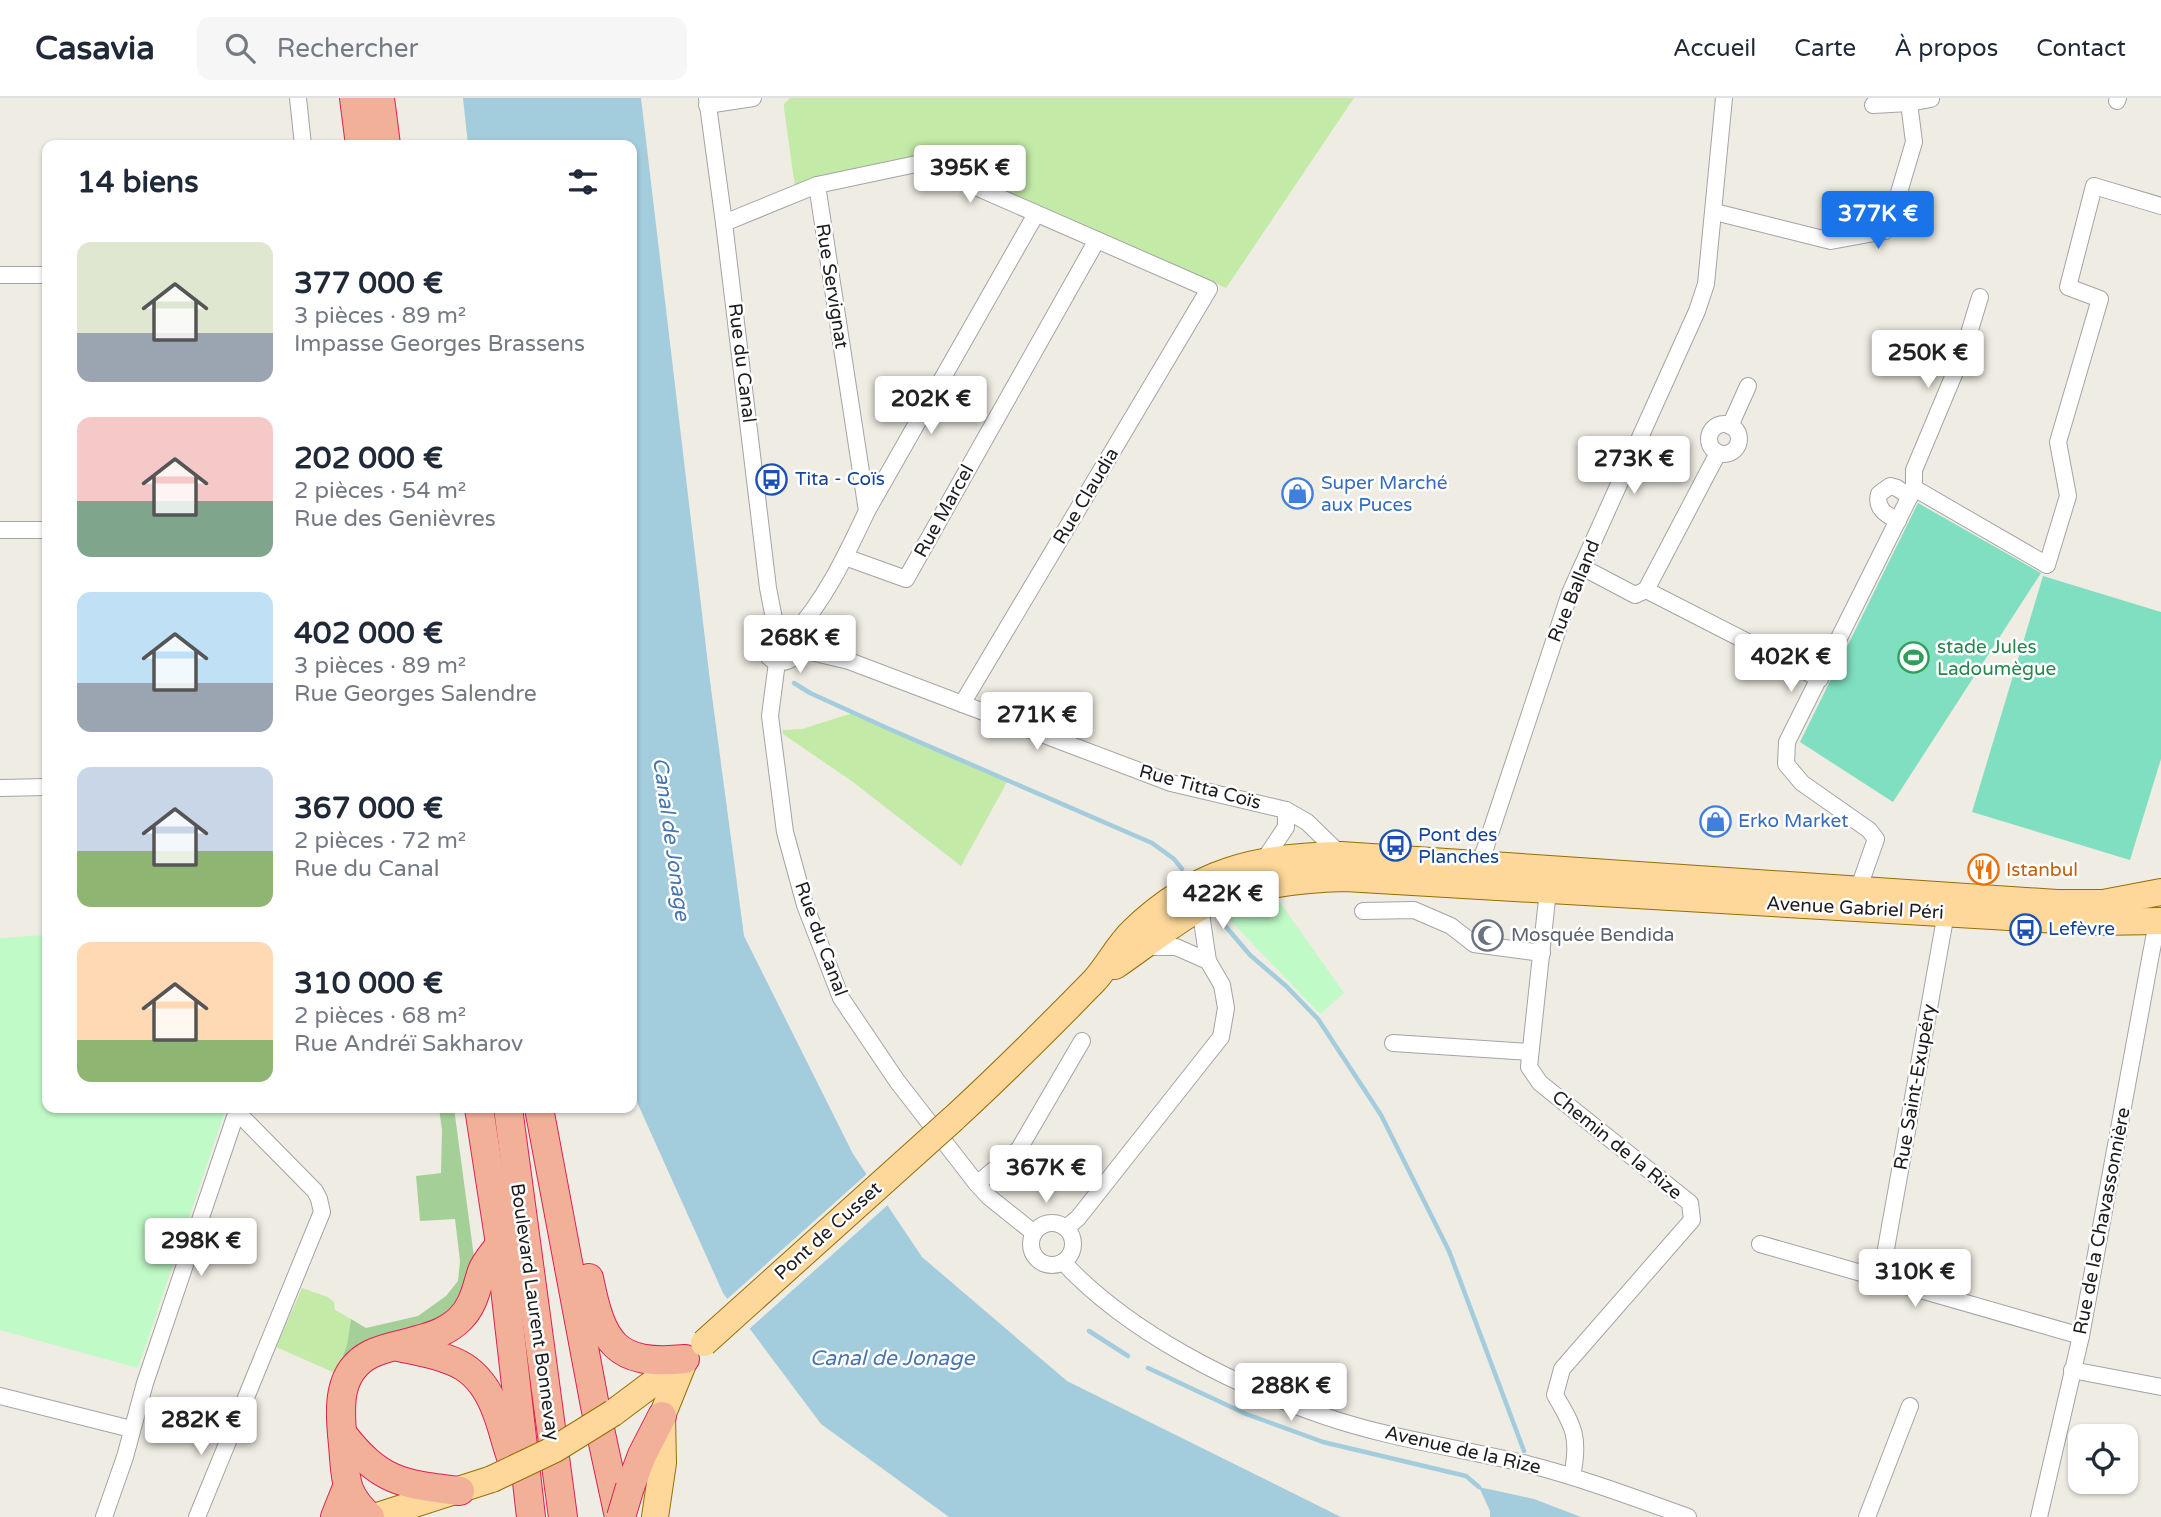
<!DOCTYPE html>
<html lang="fr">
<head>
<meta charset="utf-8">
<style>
	:root { --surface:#fff; --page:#f6f6f7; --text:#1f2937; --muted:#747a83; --line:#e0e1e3; --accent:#1a73e8 }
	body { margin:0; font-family:"Varela Round",sans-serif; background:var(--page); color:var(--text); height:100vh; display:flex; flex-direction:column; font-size:26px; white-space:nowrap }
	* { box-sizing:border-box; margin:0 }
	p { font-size:23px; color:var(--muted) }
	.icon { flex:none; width:38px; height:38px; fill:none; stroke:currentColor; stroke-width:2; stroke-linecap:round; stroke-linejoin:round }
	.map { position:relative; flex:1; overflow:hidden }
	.side { position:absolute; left:42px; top:42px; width:595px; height:973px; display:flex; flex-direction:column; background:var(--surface); border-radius:14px; box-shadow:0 2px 5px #0004 }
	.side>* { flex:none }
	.controls { position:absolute; left:2068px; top:1326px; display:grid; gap:14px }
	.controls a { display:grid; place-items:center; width:70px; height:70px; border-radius:14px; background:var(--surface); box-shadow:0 2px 5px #0004; font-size:35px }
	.price { position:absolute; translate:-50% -60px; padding:0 16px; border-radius:7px; background:#fff; color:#222; font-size:23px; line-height:46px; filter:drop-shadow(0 2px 4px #0008) }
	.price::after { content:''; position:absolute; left:50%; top:42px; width:21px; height:16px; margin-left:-10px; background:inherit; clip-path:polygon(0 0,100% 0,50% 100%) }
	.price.selected { background:var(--accent); color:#fff }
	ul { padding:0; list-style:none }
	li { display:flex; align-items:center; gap:21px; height:175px; padding:0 35px }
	li span { display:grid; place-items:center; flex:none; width:196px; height:140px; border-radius:14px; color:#555 }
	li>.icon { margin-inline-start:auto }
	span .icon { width:84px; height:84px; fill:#fffc; stroke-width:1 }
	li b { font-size:30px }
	h2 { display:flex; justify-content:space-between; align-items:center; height:84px; padding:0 35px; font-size:30px }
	header { display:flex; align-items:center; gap:42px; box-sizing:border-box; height:98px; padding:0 35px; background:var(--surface); border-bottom:2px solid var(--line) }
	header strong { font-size:33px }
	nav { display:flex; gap:38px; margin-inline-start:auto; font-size:24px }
	.search { width:490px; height:63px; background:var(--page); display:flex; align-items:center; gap:18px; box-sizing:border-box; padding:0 24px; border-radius:14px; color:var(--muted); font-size:26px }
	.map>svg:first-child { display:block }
	.grass { fill:#c4eaa8 }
	.forest { fill:#a4cf97 }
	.park { fill:#bffac7 }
	.pitch { fill:#80dfc0 }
	.water { fill:#a3ccdd }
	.pier { fill:#efece3 }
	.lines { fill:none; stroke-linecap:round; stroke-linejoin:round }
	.stream { stroke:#a3ccdd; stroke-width:4.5 }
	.minor-casing { stroke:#a4a4a4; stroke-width:18 }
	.primary-casing { stroke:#976e00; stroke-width:28 }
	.trunk-casing { stroke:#db2255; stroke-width:30 }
	.minor { stroke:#fff; stroke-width:16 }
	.primary { stroke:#fdd89a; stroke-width:26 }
	.trunk { stroke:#f2b098; stroke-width:28 }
	.primary-bridge-casing { stroke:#976e00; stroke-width:28; stroke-linecap:butt }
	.trunk-bridge-casing { stroke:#db2255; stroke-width:30; stroke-linecap:butt }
	.primary-bridge { stroke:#fdd89a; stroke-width:26 }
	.trunk-bridge { stroke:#f2b098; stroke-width:28 }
	.labels { text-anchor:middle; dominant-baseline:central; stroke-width:5; stroke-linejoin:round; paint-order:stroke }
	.street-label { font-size:19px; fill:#1d1d1d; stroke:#fff }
	.transit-label { font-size:19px; fill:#164399; stroke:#fff; text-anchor:start }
	.shop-label { font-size:19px; fill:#366cbe; stroke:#fff; text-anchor:start }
	.leisure-label { font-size:19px; fill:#27864d; stroke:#fff; text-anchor:start }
	.food-label { font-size:19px; fill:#c56008; stroke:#fff; text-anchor:start }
	.worship-label { font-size:19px; fill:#5b616d; stroke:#fff; text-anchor:start }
	.water-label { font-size:21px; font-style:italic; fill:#4975ae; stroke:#fff }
</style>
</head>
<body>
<header>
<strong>Casavia</strong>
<div class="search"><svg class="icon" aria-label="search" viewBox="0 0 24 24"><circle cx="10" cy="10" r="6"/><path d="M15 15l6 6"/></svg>Rechercher</div>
<nav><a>Accueil</a><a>Carte</a><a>À propos</a><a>Contact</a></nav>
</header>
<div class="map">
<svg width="2161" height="1419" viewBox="0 0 2161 1419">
	<rect width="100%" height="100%" fill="#efece3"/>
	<!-- grass -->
	<g class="grass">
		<polygon points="790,0 1354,0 1226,190 925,63 795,89 784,10 784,6"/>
		<polygon points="853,615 1007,684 961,768 853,684 783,636 783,632 802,631"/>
		<polygon points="302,1190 328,1199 334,1204 335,1212 351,1221 347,1248 335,1275 276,1249"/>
	</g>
	<!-- forest -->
	<polygon class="forest" points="439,1010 454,1010 474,1159 468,1189 448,1216 430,1226 378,1238 342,1260 347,1247 351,1221 366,1230 418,1218 446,1198 458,1183 460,1163 455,1121 420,1123 416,1078 441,1075 442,1032"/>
	<!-- park -->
	<g class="park">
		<polygon points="1279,803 1344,895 1320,916 1226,818 1236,811 1254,820 1270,815"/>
		<polygon points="47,837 47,1010 226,1010 138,1270 0,1232 0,840"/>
	</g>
	<!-- pitch -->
	<g class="pitch">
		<polygon points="1918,405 2041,475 1893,704 1800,644"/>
		<polygon points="2043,478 2161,514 2161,661 2130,762 1972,714"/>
	</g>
	<!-- water -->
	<g class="water">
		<polygon points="463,0 641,0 710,583 744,838 853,1056 922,1159 1067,1283 1341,1419 949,1419 821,1326 723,1195 632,993 632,47 468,47"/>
		<polygon points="1479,1389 1534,1401 1581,1419 1490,1419 1490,1413"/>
	</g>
	<!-- pier -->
	<polygon class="pier" points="869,1074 890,1105 747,1233 725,1203"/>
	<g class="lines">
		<!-- stream -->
		<g class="stream">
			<polyline points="794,585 810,595 887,630 1152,745 1174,761 1182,771"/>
			<polyline points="1221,823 1250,857 1286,888 1318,921 1381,1017 1449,1153 1524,1353"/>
			<polyline points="1089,1233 1128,1258"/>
			<polyline points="1148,1270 1246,1316 1323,1344 1466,1378 1479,1389"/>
		</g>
		<defs>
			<g id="minor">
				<polyline points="298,0 303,47"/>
				<polyline points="707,0 724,125 768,490 776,531"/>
				<polyline points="2117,3 2118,0"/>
				<polyline points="707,7 753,0"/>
				<polyline points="1873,7 1909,5 1931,1"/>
				<polyline points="817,87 867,413"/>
				<polyline points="1715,114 1831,143 1885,133 1892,118 1914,44 1909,5"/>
				<polyline points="724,125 817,87 921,65 1209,191 962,606"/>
				<polyline points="0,177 47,177"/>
				<circle cx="1724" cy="341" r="15"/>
				<polyline points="1730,328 1748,288"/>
				<polyline points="1718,355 1646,492 1820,581"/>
				<polyline points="1914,390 2047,467 2068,398 2058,344 2100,201 2068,189 2094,88 2161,108"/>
				<path d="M 1898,423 C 1887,417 1875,411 1879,396 L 1890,388 L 1897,390 L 1910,399"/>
				<polyline points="0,432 47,432"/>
				<polyline points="845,459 906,481 1097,142"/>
				<polyline points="1582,469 1635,497 1646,492"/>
				<circle cx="781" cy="547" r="17"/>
				<path d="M 794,535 C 825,503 848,453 867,413 L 1036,116"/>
				<polyline points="798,551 849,563 1171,685 1286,712 1307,724 1341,757"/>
				<polyline points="777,564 770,618 785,734 805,807 841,900 897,983 977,1086 989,1099 1034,1135"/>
				<polyline points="0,690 47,689"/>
				<polyline points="1264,762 1286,729 1286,712"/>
				<polyline points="1478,772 1570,495 1697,213 1706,186 1724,0"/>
				<path d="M 1548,792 L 1529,969 L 1540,985 L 1690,1105 L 1692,1122 L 1562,1271 L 1555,1297 C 1574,1329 1580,1340 1572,1378"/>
				<polyline points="1858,792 1876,741 1869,732 1802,685 1786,666 1787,644 1914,390 1914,372 1963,255 1980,199"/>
				<polyline points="1363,813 1414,812 1451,828 1474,846 1542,855"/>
				<polyline points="1145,849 1176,849 1208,863"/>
				<polyline points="1393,945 1530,954"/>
				<polyline points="977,1086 1019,1051 1082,943"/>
				<circle cx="1052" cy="1146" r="21"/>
				<polyline points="1066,1130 1078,1120 1221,939 1226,910 1222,887 1208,863 1200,809"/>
				<polyline points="1760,1146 2081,1238"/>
				<polyline points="1884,1162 1946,815"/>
				<path d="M 1063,1164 C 1128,1234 1231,1286 1321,1317 C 1387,1340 1458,1350 1527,1366 C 1582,1380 1635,1400 1688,1419"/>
				<polyline points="2072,1272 2161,1289"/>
				<polyline points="0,1298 131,1331"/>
				<polyline points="104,1419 125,1359 145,1285 238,1010"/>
				<polyline points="197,1419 322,1114 319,1101 315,1093 242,1019 236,1017"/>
				<polyline points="1867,1419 1910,1308"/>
				<polyline points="2039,1419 2081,1238 2151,856 2157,825 2161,824"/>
			</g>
			<g id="primary">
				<path d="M 1115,868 C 1143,849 1170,827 1199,810 C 1238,788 1301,781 1345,780 L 2094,824 L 2161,823"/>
				<path d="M 953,1021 C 1001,977 1048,930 1094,883 C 1108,868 1118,847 1133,833 C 1195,773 1258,758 1341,757 L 2057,805 L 2103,805 L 2161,794"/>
				<polyline points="613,1315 681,1264"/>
				<polyline points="374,1419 492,1381"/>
				<polyline points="655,1419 663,1365 662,1318 685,1261"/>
			</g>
			<g id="trunk">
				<polyline points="354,0 360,47"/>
				<polyline points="380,0 386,47"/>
				<polyline points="479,1010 500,1146 531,1419"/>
				<polyline points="508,1010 563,1419"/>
				<polyline points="539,1010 595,1308 619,1419"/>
				<path d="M 589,1180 C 602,1245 615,1268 685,1261"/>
				<path d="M 399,1249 C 448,1260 478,1262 497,1315 C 503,1330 506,1347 512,1362"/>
				<path d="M 342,1335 C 380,1384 401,1386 460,1393"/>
				<polyline points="630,1389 642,1357 662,1318"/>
				<polyline points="335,1419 347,1389"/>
				<path d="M 370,1419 C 343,1395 346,1380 343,1347 C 340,1314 335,1274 371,1256 C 385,1249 402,1247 417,1242 C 433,1238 448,1233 460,1221 C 474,1207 476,1191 482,1173 C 485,1164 494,1155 500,1146"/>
			</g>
		</defs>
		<!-- minor casing -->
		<use href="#minor" class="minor-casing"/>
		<!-- primary casing -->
		<use href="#primary" class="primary-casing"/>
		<!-- trunk casing -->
		<use href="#trunk" class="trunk-casing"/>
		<!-- minor -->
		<use href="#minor" class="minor"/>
		<!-- primary -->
		<use href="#primary" class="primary"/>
		<!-- trunk -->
		<use href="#trunk" class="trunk"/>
		<defs>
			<g id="primary-bridge">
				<polyline points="704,1245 953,1021"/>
				<polyline points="492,1381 555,1351 613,1315"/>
			</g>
			<polyline id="trunk-bridge" points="621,1419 630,1389"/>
		</defs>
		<!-- primary-bridge casing -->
		<use href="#primary-bridge" class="primary-bridge-casing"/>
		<!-- trunk-bridge casing -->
		<use href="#trunk-bridge" class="trunk-bridge-casing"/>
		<!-- primary-bridge -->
		<use href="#primary-bridge" class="primary-bridge"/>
		<!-- trunk-bridge -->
		<use href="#trunk-bridge" class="trunk-bridge"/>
	</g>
	<!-- icons -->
	<defs>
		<symbol id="bus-ring" viewBox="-11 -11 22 22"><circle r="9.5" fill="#fff" stroke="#1a4fb4" stroke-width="1.5"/><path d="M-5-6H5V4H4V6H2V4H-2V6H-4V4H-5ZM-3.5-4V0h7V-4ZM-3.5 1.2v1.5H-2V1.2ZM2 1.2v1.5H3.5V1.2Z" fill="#1a4fb4"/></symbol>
		<symbol id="shop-ring" viewBox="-11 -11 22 22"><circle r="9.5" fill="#fff" stroke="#3f7fe0" stroke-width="1.5"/><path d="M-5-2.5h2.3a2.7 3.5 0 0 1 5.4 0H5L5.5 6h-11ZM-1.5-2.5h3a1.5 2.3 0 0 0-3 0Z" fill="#3f7fe0"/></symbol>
		<symbol id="stadium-ring" viewBox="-11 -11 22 22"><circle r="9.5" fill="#fff" stroke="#2e9e5b" stroke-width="1.5"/><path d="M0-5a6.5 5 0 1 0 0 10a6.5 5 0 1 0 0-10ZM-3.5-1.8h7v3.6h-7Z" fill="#2e9e5b"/></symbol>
		<symbol id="restaurant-ring" viewBox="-11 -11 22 22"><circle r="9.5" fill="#fff" stroke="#e8710a" stroke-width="1.5"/><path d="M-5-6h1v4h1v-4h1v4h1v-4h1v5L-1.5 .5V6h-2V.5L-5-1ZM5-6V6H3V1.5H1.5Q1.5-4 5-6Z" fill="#e8710a"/></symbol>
		<symbol id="mosque-ring" viewBox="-11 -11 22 22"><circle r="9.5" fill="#fff" stroke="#6b7280" stroke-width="1.5"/><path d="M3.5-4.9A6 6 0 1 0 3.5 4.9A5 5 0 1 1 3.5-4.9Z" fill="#6b7280"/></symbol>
	</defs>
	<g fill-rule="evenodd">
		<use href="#bus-ring" x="754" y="364" width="35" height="35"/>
		<use href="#shop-ring" x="1280" y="378" width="35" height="35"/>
		<use href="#stadium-ring" x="1896" y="542" width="35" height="35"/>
		<use href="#shop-ring" x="1698" y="706" width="35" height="35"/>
		<use href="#bus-ring" x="1378" y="730" width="35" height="35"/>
		<use href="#restaurant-ring" x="1966" y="754" width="35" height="35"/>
		<use href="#bus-ring" x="2008" y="814" width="35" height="35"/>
		<use href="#mosque-ring" x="1470" y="820" width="35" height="35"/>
	</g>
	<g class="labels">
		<!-- street labels -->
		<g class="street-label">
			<text transform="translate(832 188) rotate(81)">Rue Servignat</text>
			<text transform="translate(742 265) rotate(83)">Rue du Canal</text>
			<text transform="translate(1086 398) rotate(-59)">Rue Claudia</text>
			<text transform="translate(944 413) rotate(-61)">Rue Marcel</text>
			<text transform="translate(1574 493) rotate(-68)">Rue Balland</text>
			<text transform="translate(1200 689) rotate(15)">Rue Titta Coïs</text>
			<text transform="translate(1855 810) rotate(3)">Avenue Gabriel Péri</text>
			<text transform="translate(821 841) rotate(70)">Rue du Canal</text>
			<text transform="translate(1915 989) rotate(-80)">Rue Saint-Exupéry</text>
			<text transform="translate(1617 1047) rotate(39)">Chemin de la Rize</text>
			<text transform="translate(2102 1123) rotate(-79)">Rue de la Chavassonnière</text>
			<text transform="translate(828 1133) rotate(-42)">Pont de Cusset</text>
			<text transform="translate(535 1214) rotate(82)">Boulevard Laurent Bonnevay</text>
			<text transform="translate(1463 1352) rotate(13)">Avenue de la Rize</text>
		</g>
		<!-- transit labels -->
		<g class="transit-label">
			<text x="795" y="381">Tita - Coïs</text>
			<text x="1418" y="737">Pont des<tspan x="1418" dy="22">Planches</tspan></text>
			<text x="2048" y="831">Lefèvre</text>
		</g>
		<!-- shop labels -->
		<g class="shop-label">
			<text x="1321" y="385">Super Marché<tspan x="1321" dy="22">aux Puces</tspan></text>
			<text x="1738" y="723">Erko Market</text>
		</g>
		<!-- leisure labels -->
		<g class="leisure-label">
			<text x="1937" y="549">stade Jules<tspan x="1937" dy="22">Ladoumègue</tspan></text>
		</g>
		<!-- food labels -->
		<g class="food-label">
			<text x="2006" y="772">Istanbul</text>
		</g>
		<!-- worship labels -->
		<g class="worship-label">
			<text x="1511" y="837">Mosquée Bendida</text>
		</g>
		<!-- water labels -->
		<g class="water-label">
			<text transform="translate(671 741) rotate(82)">Canal de Jonage</text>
			<text x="892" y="1260">Canal de Jonage</text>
		</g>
	</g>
</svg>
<div class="controls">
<a><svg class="icon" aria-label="locate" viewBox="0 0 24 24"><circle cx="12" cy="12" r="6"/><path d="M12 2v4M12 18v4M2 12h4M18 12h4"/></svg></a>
</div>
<b class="price" style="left:970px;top:107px">395K €</b>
<b class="price selected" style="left:1878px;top:153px">377K €</b>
<b class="price" style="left:1928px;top:292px">250K €</b>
<b class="price" style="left:931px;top:338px">202K €</b>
<b class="price" style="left:1634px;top:398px">273K €</b>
<b class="price" style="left:800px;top:577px">268K €</b>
<b class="price" style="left:1791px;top:596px">402K €</b>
<b class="price" style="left:1037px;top:654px">271K €</b>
<b class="price" style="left:1223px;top:833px">422K €</b>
<b class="price" style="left:1046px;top:1107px">367K €</b>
<b class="price" style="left:201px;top:1180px">298K €</b>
<b class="price" style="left:1915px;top:1211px">310K €</b>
<b class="price" style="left:1291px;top:1325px">288K €</b>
<b class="price" style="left:201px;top:1359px">282K €</b>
<section class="side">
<h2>14 biens<svg class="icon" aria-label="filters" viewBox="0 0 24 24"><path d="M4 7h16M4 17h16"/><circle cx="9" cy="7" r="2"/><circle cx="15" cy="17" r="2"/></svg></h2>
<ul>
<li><span style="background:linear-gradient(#dfe7d0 65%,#9aa5b1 0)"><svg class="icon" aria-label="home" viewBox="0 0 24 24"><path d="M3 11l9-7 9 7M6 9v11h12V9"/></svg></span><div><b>377 000 €</b><p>3 pièces · 89 m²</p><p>Impasse Georges Brassens</p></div></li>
<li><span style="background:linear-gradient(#f6c9c9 60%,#7fa58c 0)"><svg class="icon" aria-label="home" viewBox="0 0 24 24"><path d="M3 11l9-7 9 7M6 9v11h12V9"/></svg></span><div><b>202 000 €</b><p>2 pièces · 54 m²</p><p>Rue des Genièvres</p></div></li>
<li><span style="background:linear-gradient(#bfe0f5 65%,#9aa5b1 0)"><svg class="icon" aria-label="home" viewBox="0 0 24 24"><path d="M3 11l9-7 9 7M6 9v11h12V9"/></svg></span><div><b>402 000 €</b><p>3 pièces · 89 m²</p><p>Rue Georges Salendre</p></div></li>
<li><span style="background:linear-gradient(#c9d6e8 60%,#8fb573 0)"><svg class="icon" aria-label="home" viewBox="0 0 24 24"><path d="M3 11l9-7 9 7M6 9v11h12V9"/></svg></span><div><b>367 000 €</b><p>2 pièces · 72 m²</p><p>Rue du Canal</p></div></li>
<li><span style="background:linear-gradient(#ffd9b3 70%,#8fb573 0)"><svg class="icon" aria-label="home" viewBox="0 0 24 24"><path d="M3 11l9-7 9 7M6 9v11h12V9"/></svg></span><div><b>310 000 €</b><p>2 pièces · 68 m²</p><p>Rue Andréï Sakharov</p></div></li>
</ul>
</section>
</div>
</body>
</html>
